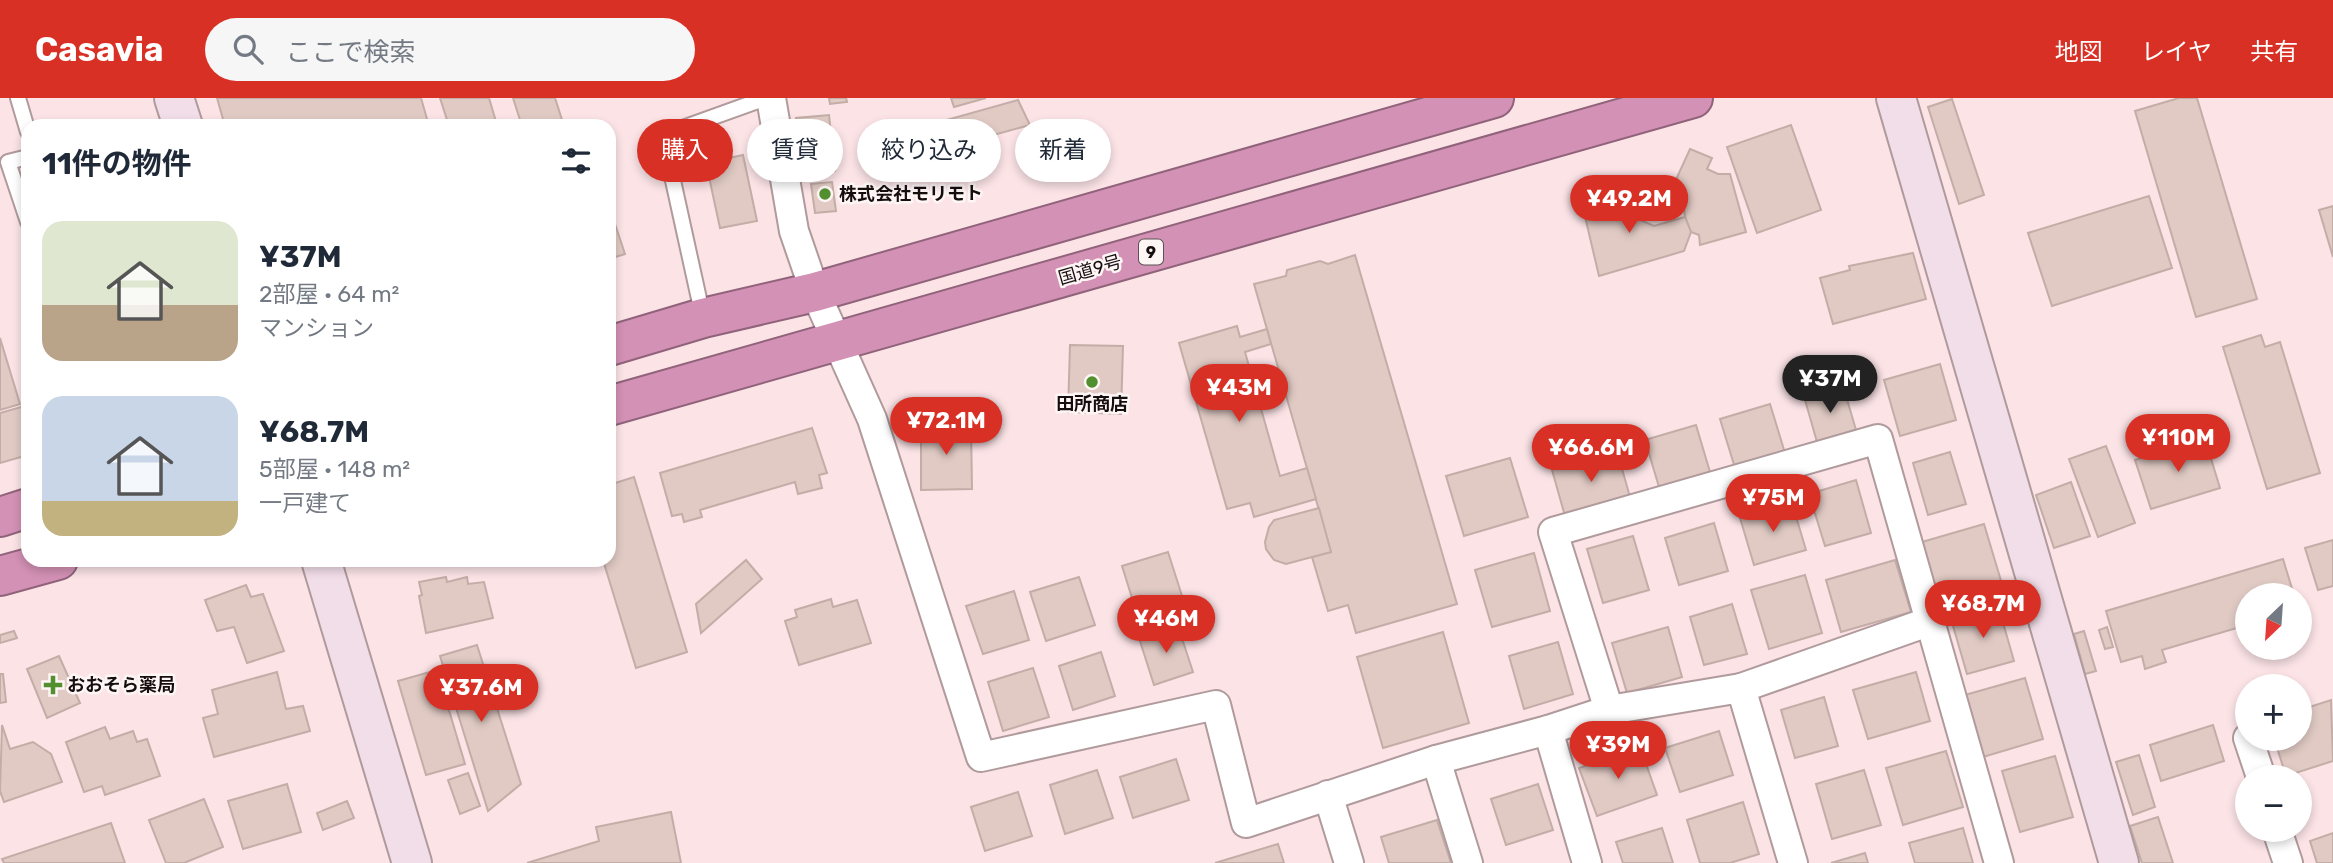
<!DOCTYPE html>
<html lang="ja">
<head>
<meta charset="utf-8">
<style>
	:root { --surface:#fff; --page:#f6f6f7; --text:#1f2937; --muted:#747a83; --accent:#d93025 }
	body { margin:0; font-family:Rubik,"Noto Sans JP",sans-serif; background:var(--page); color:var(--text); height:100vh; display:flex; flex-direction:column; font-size:26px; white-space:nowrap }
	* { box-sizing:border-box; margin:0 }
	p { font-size:23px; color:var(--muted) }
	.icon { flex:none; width:38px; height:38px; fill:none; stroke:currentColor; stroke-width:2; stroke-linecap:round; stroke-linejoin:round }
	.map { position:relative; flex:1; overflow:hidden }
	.drawer { position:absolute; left:21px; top:21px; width:595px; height:448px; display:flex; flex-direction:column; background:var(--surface); border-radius:21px; box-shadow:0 4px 10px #0003 }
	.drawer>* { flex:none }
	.guide { position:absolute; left:637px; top:21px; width:665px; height:63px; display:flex; gap:14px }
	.needle { width:46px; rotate:205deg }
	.tools { position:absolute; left:2235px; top:485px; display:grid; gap:14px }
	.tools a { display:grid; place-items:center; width:77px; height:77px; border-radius:50%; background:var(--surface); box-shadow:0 4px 10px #0003; font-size:35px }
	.price { position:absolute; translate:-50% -60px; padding:0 16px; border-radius:24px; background:var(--accent); color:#fff; font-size:23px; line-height:46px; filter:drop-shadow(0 2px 4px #0008) }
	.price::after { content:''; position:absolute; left:50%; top:42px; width:21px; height:16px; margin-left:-10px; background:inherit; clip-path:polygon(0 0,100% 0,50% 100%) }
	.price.current { background:#222; color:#fff }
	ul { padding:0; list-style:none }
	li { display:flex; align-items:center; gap:21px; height:175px; padding:0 21px }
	li span { display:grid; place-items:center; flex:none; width:196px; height:140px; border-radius:21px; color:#555 }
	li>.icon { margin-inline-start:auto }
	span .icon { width:84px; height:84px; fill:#fffc; stroke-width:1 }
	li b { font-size:30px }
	h2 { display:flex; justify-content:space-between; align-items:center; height:84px; padding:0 21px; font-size:30px }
	.pill { padding:0 24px; border-radius:32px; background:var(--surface); box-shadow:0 4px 10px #0003; font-size:24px; line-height:63px }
	.pill.current { background:var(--accent); color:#fff }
	header { display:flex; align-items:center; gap:42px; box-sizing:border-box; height:98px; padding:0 35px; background:var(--accent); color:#fff }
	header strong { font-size:33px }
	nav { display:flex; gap:38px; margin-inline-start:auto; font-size:24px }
	.search { width:490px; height:63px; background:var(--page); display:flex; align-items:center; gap:18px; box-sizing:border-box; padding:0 24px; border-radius:38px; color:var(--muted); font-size:26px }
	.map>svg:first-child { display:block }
	.building { fill:#e1cac4; stroke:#c3ada7; stroke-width:2 }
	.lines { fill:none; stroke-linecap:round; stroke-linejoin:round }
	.lane-casing { stroke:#b09a9c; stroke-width:18 }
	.street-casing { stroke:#b09a9c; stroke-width:32 }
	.secondary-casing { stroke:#b09a9c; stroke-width:42 }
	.highway-casing { stroke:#90637b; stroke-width:42 }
	.lane { stroke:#fff; stroke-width:14 }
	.street { stroke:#fff; stroke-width:28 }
	.secondary { stroke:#f2dee9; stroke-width:38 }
	.highway { stroke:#d391b5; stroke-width:38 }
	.poi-dot { fill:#528f2e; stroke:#fef5f5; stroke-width:2.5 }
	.labels { text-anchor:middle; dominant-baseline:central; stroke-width:5; stroke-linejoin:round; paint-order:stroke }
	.shield { fill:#fef5f5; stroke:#5b5353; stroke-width:2 }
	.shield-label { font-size:16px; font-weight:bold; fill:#150d0e }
	.poi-label { font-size:18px; font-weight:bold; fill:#150d0e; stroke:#fef5f5; text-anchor:start }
	.street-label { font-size:18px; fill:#150d0e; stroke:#fef5f5 }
</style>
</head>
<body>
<header>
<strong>Casavia</strong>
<div class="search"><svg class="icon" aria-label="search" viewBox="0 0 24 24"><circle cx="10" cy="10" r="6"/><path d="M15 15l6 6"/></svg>ここで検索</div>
<nav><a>地図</a><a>レイヤ</a><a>共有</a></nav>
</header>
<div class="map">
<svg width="2333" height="765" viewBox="0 0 2333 765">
	<rect width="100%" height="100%" fill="#fbe3e6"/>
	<!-- building -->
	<g class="building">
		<polygon points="217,0 421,0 429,28 225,28"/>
		<polygon points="440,0 489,0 497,27 449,28"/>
		<polygon points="513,0 555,0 564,28 522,28"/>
		<polygon points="829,0 846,0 847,4 830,6"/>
		<polygon points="951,0 986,0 954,9"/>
		<polygon points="2179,0 2197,0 2257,201 2196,219 2135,13"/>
		<polygon points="1952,1 1984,97 1959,106 1928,9"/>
		<polygon points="1018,2 1030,27 920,57 925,28"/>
		<polygon points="829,17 835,73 802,77 796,20"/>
		<polygon points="1791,27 1821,112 1757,135 1727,49"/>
		<polygon points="1690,51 1712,60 1707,71 1718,76 1730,76 1746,134 1700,147 1699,137 1691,134 1685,119 1683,103 1686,95 1673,88"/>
		<polygon points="743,57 757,123 720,130 706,65"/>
		<polygon points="832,84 836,113 815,115 811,86"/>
		<polygon points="1578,89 1611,106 1630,101 1633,119 1654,128 1685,119 1691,134 1684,153 1599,178"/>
		<polygon points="2149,98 2172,170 2052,208 2028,135"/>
		<polygon points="2333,108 2333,159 2319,112"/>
		<polygon points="614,123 625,156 609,161 609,125"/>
		<polygon points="1913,155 1926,201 1833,226 1820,180 1850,172 1849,168"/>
		<polygon points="1355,157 1457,506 1356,535 1348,507 1328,513 1312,459 1331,454 1254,186 1286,178 1287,172 1320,163 1328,166"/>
		<polygon points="1237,228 1240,239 1267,231 1271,246 1245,254 1280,378 1307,370 1316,401 1254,419 1250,405 1227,411 1179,245"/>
		<polygon points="2261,237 2265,249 2280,244 2320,375 2267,391 2223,249"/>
		<polygon points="0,240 20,306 0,312"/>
		<polygon points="1070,247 1123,248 1121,316 1068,314"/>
		<polygon points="1940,266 1956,322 1900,338 1884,282"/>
		<polygon points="1844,291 1856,332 1817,344 1805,302"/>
		<polygon points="1770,306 1785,355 1735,370 1720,321"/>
		<polygon points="28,307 28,357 0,365 0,315"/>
		<polygon points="921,326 971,326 972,391 921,392"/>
		<polygon points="1696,327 1710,374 1659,389 1645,342"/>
		<polygon points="812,330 827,375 819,377 822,390 798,396 795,384 700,412 702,419 684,424 682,416 672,418 660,375"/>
		<polygon points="2205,341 2220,390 2151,411 2135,362"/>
		<polygon points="2106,348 2135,425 2098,439 2069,361"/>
		<polygon points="1617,353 1630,399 1565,418 1552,372"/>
		<polygon points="1950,354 1966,406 1928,417 1913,365"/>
		<polygon points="1510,360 1528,419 1464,438 1446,378"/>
		<polygon points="634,379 687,554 636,570 603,462 609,462 609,387"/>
		<polygon points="1856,382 1871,435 1825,448 1809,396"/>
		<polygon points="2071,384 2090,438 2054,450 2036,397"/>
		<polygon points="1792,405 1806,452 1754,467 1740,420"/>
		<polygon points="1319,410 1331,454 1286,466 1274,462 1266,451 1265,444 1269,429 1274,422"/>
		<polygon points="1714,425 1728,473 1679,487 1665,440"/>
		<polygon points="1984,426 2002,486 1939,504 1922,444"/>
		<polygon points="1633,438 1649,492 1603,505 1587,451"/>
		<polygon points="2333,442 2333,488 2318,492 2305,450"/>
		<polygon points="1168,454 1183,501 1137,516 1122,468"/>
		<polygon points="1534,455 1550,513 1492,529 1475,472"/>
		<polygon points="2283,461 2294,497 2247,497 2247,527 2162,552 2166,564 2145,571 2142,558 2121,564 2106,513"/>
		<polygon points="746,462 762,481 701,535 696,506"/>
		<polygon points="1895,462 1911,514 1841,534 1826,482"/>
		<polygon points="1805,477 1822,535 1769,551 1751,492"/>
		<polygon points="446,479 447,484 467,479 468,486 484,484 493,520 426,535 419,498 422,497 419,484"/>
		<polygon points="1079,479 1095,527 1046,543 1030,494"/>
		<polygon points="246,487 251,499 263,496 284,553 247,565 234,529 217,533 205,502"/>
		<polygon points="1014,493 1029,542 983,556 966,508"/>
		<polygon points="831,501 833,509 857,502 871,545 799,567 785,523 797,519 795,512"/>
		<polygon points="1732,506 1747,556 1704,567 1690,519"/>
		<polygon points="1998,507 2014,563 1967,576 1951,521"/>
		<polygon points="1178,528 1193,574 1154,587 1139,540"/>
		<polygon points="1668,529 1682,579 1627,595 1612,545"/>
		<polygon points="2107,529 2113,549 2105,551 2099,532"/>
		<polygon points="14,533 17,540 0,545 0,537"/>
		<polygon points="2084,533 2096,573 2085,576 2074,536"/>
		<polygon points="1443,534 1469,625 1383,650 1357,559"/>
		<polygon points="1558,544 1573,596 1524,611 1509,558"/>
		<polygon points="477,547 521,686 488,713 440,558"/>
		<polygon points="1101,554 1115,598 1073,612 1059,568"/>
		<polygon points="59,558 80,605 47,620 27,571"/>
		<polygon points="1033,570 1049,619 1003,633 988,584"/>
		<polygon points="437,572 465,666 426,677 398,583"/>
		<polygon points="277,574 286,611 303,608 310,633 214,659 203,620 218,616 212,592"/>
		<polygon points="1916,574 1930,623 1868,641 1853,592"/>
		<polygon points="0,576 3,576 6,604 0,605"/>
		<polygon points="2025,580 2043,641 1983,659 1965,597"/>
		<polygon points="1824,599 1838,648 1795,660 1781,612"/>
		<polygon points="2331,602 2333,663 2286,678 2274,640 2300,640 2300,612"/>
		<polygon points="2,627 10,651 33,644 51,656 62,684 4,704 0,693"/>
		<polygon points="2213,627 2224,663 2161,683 2150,647"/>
		<polygon points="105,629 110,641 133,633 137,644 147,641 160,678 105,697 102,688 84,694 66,644"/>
		<polygon points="1719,633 1733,677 1680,694 1665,650"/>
		<polygon points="1640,649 1657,697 1597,718 1579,670"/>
		<polygon points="1946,653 1963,709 1903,727 1886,670"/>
		<polygon points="2139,657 2155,709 2133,717 2116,664"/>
		<polygon points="2055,658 2073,719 2020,734 2002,673"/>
		<polygon points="1176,661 1189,702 1133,720 1120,679"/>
		<polygon points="1097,672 1113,720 1065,736 1050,687"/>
		<polygon points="1864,672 1881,727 1832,741 1816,686"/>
		<polygon points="468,675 480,708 460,716 448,682"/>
		<polygon points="287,686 301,734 243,751 228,703"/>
		<polygon points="1538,686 1553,732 1506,747 1491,701"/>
		<polygon points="1018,694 1032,738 985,753 971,709"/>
		<polygon points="204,701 223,749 184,765 166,765 149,722"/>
		<polygon points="347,703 354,720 323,732 317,715"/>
		<polygon points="1743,704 1759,756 1730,765 1700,765 1687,722"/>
		<polygon points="671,714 681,765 527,765 599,743 596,729"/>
		<polygon points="2158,719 2173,765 2142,765 2130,728"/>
		<polygon points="1437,722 1451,765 1389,765 1381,739"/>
		<polygon points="111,725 125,765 4,765 2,761"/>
		<polygon points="1662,730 1673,765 1623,765 1616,744"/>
		<polygon points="1963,730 1973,765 1915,765 1909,745"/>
		<polygon points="2333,735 2333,765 2317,765 2310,743"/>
		<polygon points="1278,746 1284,765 1215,765"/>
		<polygon points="1865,755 1868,765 1831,765"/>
	</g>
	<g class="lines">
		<defs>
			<g id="lane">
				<polyline points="18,0 28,34"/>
				<polyline points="28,59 8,64 28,124"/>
				<polyline points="703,219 663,37 766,0"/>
			</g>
			<g id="street">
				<polyline points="771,0 794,133 815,194 872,321 981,659 1216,607 1246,725 1436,662 1548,632 1609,612 1741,590 1928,524"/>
				<polyline points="1741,590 1793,765"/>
				<polyline points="1609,612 1553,434 1878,341 1999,765"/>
				<polyline points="1548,632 1587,765"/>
				<polyline points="2248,640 2261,679"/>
				<polyline points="1436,662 1468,765"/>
				<polyline points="1328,697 1349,765"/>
				<polyline points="2277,732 2288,765"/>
			</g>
			<g id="secondary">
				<polyline points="174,0 183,28"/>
				<polyline points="1896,0 2119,765"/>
				<polyline points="321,462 412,765"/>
			</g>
			<g id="highway">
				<polyline points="609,248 703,220 815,194 1494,0"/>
				<polyline points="609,308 1693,0"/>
				<polyline points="0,419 28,410"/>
				<polyline points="0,478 58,462"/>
			</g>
		</defs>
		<!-- lane casing -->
		<use href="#lane" class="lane-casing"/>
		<!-- street casing -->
		<use href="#street" class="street-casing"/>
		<!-- secondary casing -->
		<use href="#secondary" class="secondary-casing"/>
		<!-- highway casing -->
		<use href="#highway" class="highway-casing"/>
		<!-- lane -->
		<use href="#lane" class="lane"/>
		<!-- street -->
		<use href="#street" class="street"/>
		<!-- secondary -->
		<use href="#secondary" class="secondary"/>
		<!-- highway -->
		<use href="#highway" class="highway"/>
	</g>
	<!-- markers -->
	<g class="poi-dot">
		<circle cx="825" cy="96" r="7"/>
		<circle cx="1092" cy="284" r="7"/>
		<path d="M49.5 576.5h7v7h7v7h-7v7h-7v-7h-7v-7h7z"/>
	</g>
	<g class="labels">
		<!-- shield labels -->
		<rect class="shield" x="1139" y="141.5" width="24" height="25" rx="5"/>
		<g class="shield-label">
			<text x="1151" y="154">9</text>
		</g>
		<!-- poi labels -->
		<g class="poi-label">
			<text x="839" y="96">株式会社モリモト</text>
			<text x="1092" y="306" text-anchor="middle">田所商店</text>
			<text x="67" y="587">おおそら薬局</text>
		</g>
		<!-- street labels -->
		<g class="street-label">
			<text transform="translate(1090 172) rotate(-16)">国道9号</text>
		</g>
	</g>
</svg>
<div class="tools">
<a><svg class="needle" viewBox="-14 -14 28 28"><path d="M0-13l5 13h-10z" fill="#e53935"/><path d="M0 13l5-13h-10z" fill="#747a83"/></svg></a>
<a>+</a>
<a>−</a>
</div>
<b class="price" style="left:1629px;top:137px">¥49.2M</b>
<b class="price current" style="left:1830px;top:317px">¥37M</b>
<b class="price" style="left:1239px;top:326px">¥43M</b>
<b class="price" style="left:946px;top:359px">¥72.1M</b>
<b class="price" style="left:2178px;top:376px">¥110M</b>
<b class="price" style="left:1591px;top:386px">¥66.6M</b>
<b class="price" style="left:1773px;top:436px">¥75M</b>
<b class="price" style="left:1983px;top:542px">¥68.7M</b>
<b class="price" style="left:1166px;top:557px">¥46M</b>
<b class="price" style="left:481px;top:626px">¥37.6M</b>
<b class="price" style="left:1618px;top:683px">¥39M</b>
<div class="guide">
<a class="pill current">購入</a>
<a class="pill">賃貸</a>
<a class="pill">絞り込み</a>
<a class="pill">新着</a>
</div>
<section class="drawer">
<h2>11件の物件<svg class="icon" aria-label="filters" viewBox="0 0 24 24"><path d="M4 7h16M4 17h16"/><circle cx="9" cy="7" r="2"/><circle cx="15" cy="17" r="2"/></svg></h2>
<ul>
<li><span style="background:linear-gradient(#dfe7d0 60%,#b9a48a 0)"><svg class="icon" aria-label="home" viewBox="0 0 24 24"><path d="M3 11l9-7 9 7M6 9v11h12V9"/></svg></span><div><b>¥37M</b><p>2部屋 · 64 m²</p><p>マンション</p></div></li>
<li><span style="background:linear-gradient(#c9d6e8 75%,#c2b280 0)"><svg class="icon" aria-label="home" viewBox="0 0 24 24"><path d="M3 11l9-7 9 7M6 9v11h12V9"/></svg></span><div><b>¥68.7M</b><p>5部屋 · 148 m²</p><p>一戸建て</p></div></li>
</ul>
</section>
</div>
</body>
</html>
